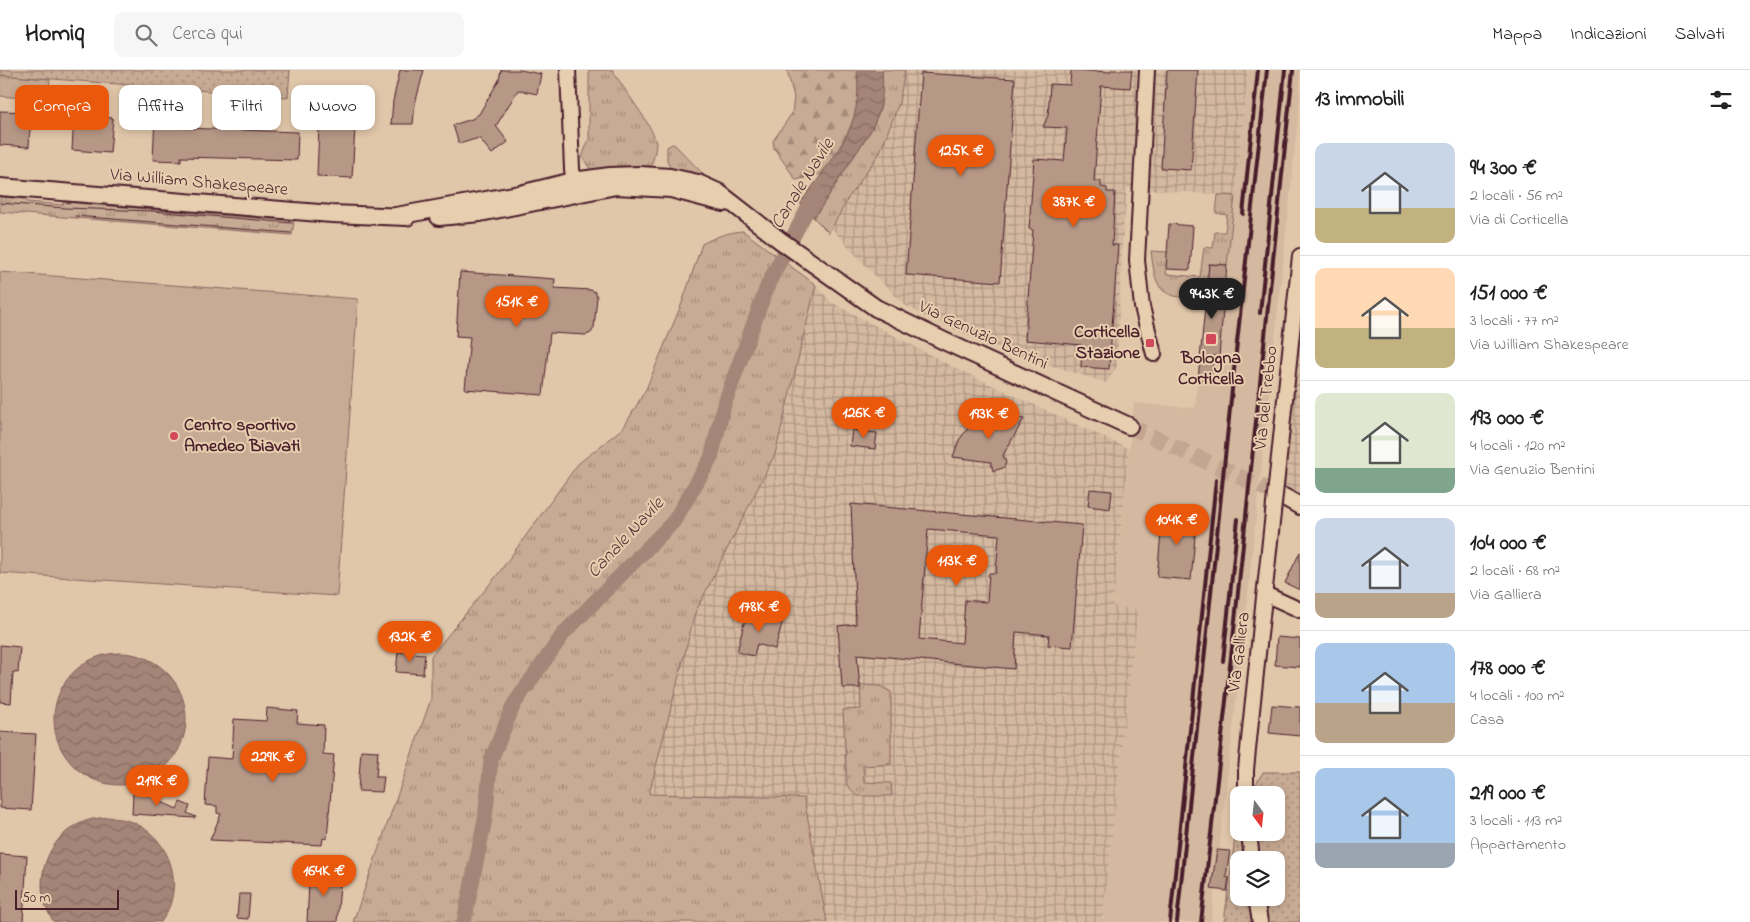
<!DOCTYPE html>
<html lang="it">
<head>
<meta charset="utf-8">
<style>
	:root { --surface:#fff; --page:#f6f6f6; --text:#222; --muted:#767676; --line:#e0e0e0; --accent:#ea580c }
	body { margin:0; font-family:"Indie Flower",sans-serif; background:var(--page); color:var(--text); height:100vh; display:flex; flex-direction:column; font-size:19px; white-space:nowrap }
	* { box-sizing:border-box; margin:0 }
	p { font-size:16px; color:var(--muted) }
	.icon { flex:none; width:28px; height:28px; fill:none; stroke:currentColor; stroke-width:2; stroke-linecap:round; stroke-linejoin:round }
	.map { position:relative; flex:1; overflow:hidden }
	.side { display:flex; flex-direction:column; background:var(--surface); width:450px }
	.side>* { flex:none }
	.hud { position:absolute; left:15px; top:15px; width:475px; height:45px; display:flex; gap:10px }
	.needle { width:32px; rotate:165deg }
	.tools { position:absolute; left:1230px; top:716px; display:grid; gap:10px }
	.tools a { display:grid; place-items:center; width:55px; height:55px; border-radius:10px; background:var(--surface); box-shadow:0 2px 8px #0003; font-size:25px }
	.scale { position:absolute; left:15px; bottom:12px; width:104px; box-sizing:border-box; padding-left:5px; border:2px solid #4a1f2b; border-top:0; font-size:14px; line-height:18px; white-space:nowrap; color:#4a1f2b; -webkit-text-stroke:4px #e7ceaf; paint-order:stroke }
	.price { position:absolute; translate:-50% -42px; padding:0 11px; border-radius:18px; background:var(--accent); color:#fff; font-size:16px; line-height:32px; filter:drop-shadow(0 1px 2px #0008) }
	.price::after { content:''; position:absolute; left:50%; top:30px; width:15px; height:11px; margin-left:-8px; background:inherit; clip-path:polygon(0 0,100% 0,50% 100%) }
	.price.on { background:#222; color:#fff }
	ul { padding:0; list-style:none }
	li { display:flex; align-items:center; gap:15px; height:125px; padding:0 15px }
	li+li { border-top:1px solid var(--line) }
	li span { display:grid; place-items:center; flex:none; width:140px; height:100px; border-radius:10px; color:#555 }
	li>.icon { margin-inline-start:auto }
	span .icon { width:60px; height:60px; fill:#fffc; stroke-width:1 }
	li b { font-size:21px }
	h2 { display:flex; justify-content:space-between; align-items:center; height:60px; padding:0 15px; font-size:21px }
	.chip { padding:0 18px; border-radius:10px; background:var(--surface); box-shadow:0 2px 8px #0003; font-size:18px; line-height:45px }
	.chip.on { background:var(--accent); color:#fff }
	header { display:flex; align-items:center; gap:30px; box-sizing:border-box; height:70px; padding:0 25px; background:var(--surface); border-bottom:1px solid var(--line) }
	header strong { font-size:24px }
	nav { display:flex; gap:28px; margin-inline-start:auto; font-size:18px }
	.search { width:350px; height:45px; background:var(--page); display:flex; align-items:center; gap:12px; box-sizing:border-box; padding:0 18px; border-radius:10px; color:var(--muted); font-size:19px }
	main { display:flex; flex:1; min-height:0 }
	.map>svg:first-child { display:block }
	.built { fill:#d4b9a0 }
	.industrial { fill:url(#industrial-grid) }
	.grass { fill:url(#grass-tufts); stroke:#896560 }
	.forest { fill:url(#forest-firs); stroke:#896560 }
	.park { fill:url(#park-dots); stroke:#896560; fill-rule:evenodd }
	.pitch { fill:#c8ab94; stroke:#896560 }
	.water { fill:url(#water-waves); stroke:#815c59 }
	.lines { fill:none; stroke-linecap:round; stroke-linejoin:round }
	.canal { stroke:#a58577; stroke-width:15 }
	.building { fill:#b79887; stroke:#4a1f2b; fill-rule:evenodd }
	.major-tunnel { stroke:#c3a591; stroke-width:16; stroke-dasharray:16 8; stroke-linecap:butt }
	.minor-casing { stroke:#4a1f2b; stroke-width:18 }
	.major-casing { stroke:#4a1f2b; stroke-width:20 }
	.minor { stroke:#e7ceaf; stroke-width:14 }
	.major { stroke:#e7ceaf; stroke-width:16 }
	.tram { stroke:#4a1f2b; stroke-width:1 }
	.rail { stroke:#4a1f2b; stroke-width:4 }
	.minor-bridge-casing { stroke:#4a1f2b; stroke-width:18; stroke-linecap:butt }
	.minor-bridge { stroke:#e7ceaf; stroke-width:14 }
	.poi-dot { fill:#d1495b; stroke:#e7ceaf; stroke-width:2 }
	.labels { text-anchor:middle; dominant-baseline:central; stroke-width:4; stroke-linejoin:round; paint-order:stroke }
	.street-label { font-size:18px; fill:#4a1f2b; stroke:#e7ceaf }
	.poi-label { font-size:18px; font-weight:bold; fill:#4a1f2b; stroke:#e7ceaf; text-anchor:end }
	.water-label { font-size:19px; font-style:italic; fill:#5c333a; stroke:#e7ceaf }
</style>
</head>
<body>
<header>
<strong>Homiq</strong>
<div class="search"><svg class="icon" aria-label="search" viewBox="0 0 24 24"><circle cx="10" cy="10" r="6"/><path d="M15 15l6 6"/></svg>Cerca qui</div>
<nav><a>Mappa</a><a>Indicazioni</a><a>Salvati</a></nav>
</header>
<main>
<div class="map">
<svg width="1300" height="852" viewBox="0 0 1300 852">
	<defs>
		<pattern id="industrial-grid" width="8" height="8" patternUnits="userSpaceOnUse" patternTransform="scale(1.25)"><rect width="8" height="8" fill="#d4b9a0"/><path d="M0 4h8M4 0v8" fill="none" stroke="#ae9683"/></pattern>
		<pattern id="grass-tufts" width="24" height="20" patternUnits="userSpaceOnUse" patternTransform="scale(1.25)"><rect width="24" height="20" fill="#c8ab94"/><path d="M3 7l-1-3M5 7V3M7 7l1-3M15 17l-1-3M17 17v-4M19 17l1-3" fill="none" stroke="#a48b79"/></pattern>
		<pattern id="forest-firs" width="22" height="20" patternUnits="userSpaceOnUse" patternTransform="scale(1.25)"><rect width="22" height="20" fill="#c8ab94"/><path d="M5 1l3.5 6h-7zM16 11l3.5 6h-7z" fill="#a48b79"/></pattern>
		<pattern id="park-dots" width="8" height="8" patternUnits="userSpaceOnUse" patternTransform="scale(1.25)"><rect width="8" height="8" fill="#c8ab94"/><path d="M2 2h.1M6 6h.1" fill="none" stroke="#a48b79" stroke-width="1.8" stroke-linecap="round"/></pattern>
		<pattern id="water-waves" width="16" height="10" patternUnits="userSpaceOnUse" patternTransform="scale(1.25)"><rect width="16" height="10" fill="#a58577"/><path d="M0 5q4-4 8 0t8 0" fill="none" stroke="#886c62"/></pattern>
	</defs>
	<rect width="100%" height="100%" fill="#e1c7aa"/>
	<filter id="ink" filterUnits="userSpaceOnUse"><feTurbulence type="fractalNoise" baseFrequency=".02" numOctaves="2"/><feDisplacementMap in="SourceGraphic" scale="10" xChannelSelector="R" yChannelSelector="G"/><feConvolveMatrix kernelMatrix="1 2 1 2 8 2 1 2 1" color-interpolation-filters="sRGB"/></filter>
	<g filter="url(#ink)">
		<!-- built -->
		<polygon class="built" points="1248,0 1300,0 1300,31 1244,561 1211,852 1102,852 1138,540 1113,537 1134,333 1195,338 1209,194 1227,195"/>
		<!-- industrial -->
		<g class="industrial">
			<polygon points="905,0 1248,0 1235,126 1127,118 1122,175 1117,296 1107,313 1009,282 928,248 914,240 905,235 876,207 832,159 849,127 887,64 899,33"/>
			<polygon points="816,215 831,232 953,297 1129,379 1113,536 1138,540 1102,852 827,852 804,728 649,725 695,543 775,384"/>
			<polygon points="1300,268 1300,436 1284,427"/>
		</g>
		<!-- grass -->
		<g class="grass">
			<path d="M 589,0 L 613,0 C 622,19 654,56 656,73 C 656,81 653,89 651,96 L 618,96 L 591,100 L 582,87 L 589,69 Z"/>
			<polygon points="882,0 905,0 899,33 880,82 849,127 829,163 814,148 872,59 881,36"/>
			<polygon points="0,5 50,9 48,30 0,26"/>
			<polygon points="672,74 675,75 705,106 671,99 667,90 667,77"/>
			<path d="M 1218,125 L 1235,126 L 1227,195 L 1209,194 L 1206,229 C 1162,227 1156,226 1151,181 L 1168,182 L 1166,204 L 1200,207 L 1204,177 L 1213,178 L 1215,162 L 1225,162 L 1227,145 L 1216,143 Z"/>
			<polygon points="0,127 26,129 27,132 63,135 63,132 294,151 292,165 25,144 0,142"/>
			<path d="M 743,161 L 816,215 L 775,384 L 695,543 L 649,724 L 804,728 L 827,852 L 353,852 L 431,629 L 431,586 L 498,504 L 578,394 L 624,357 L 646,319 L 682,233 L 702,174 C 715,167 728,162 743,161 Z"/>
			<polygon points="860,615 880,616 891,622 891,694 863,696 864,712 891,713 892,726 857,726 847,715 843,640 861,639"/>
		</g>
		<!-- forest -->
		<path class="forest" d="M 787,0 L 857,0 C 863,47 846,68 821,104 L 796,110 L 774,78 L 773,71 L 792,43 L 794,27 Z"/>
		<!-- park -->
		<g class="park">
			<polygon points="0,0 290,0 288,27 0,5"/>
			<path d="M 1263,702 L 1300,702 L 1300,852 L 1224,852 L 1238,745 L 1239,743 L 1239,762 L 1276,762 L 1276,725 L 1250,725 ZM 1239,790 L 1276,790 L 1276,828 L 1239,828 Z"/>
		</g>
		<!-- pitch -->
		<polygon class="pitch" points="0,202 358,229 337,526 0,503"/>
		<!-- water -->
		<g class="water">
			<path d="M 857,0 L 882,0 C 886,44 872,58 850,92 C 838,111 826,130 814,148 L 800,133 C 832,89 864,60 857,0 Z"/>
			<circle cx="120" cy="649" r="66"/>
			<path d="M 109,747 C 116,749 125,749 132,752 C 172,768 186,818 161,852 L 54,852 C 29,817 45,765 86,751 C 93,748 102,748 109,747 Z"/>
		</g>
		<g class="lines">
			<!-- canal -->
			<polyline class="canal" points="464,852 485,749 491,690 514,634 564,563 674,451 711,388 724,335 768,214 806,142 818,124"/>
		</g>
		<!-- building -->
		<g class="building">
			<polygon points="400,0 424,0 415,34 413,54 391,54 393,31"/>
			<polygon points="501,0 520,0 541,4 537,24 518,20 496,56 508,72 492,84 479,68 459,74 453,55 472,49 479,44 499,10"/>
			<polygon points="1071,0 1110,2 1110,0 1132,0 1130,18 1101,16 1094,111 1101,111 1101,117 1107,118 1107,122 1115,122 1112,175 1118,175 1109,299 1081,297 1082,275 1025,270 1033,160 1029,159 1034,89 1064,91 1067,58 1043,57 1048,46 1050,14 1070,15"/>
			<polygon points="1167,0 1198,0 1191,100 1161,98"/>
			<polygon points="921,3 1015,9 1000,212 906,205"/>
			<polygon points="0,41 31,42 29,77 0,75"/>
			<polygon points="74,45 113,48 110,83 72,80"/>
			<polygon points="155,45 183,47 182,58 298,62 297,90 181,87 181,91 153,90"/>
			<polygon points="319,56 355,58 352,108 317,106"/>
			<polygon points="1169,154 1193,156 1190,200 1166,199"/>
			<polygon points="1209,194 1227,195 1219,286 1213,286 1211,311 1198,310"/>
			<polygon points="460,202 555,209 554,218 591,220 595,222 597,227 596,237 594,258 591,263 586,265 550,263 543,325 465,319 470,267 456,266"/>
			<polygon points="1005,344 1024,349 1003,385 1006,393 1003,398 993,401 991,392 953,387 959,370 970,356 985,347"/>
			<polygon points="852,360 877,363 875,379 850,376"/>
			<polygon points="1090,419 1112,421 1110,439 1088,436"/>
			<path d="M 851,434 L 1082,455 L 1072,577 L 1048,575 L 1049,565 L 1016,562 L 1014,599 L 857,584 L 860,618 L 842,618 L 838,556 L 856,554 ZM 928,459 L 999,465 L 996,503 L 989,503 L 987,532 L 965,530 L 962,573 L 919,569 Z"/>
			<polygon points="1163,441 1197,445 1191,510 1157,507"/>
			<polygon points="1300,482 1300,520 1285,513"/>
			<polygon points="747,541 783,550 775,579 757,574 754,586 737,582"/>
			<polygon points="1277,567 1300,569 1300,597 1275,595"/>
			<polygon points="0,575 20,577 18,603 13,602 11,633 0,632"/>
			<polygon points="398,582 425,584 423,604 396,602"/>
			<polygon points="1272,635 1300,637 1300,666 1269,663"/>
			<polygon points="267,638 298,641 297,653 324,655 323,684 334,685 327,769 323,768 322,775 210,770 221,744 217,743 217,736 205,735 208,687 232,689 234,649 266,651"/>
			<polygon points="0,662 36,664 31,740 0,738"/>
			<polygon points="361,680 378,681 376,707 384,707 382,722 358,721"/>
			<polygon points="133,723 157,724 157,730 177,739 180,732 190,736 187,743 196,747 195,748 132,744"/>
			<polygon points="1217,780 1230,781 1226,807 1229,808 1227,821 1211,819"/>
			<polygon points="0,784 27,786 23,852 0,852"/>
			<polygon points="316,798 336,799 335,815 340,815 337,852 307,852 309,814 315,814"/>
			<polygon points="239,824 250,824 248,849 237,848"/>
		</g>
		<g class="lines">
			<!-- major-tunnel -->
			<polyline class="major-tunnel" points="1129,356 1284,427"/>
			<defs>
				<g id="minor">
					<polyline points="568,0 572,99 575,120"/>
					<polyline points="1147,0 1137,190 1142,237 1154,284"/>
					<polyline points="1277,406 1300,186"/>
					<polyline points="1265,524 1300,540"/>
					<polyline points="1246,725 1246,700 1252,640 1273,443"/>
					<polyline points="1249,762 1252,790"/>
					<polyline points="1256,828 1260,852"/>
				</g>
				<g id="major">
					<polyline points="0,117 332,144 407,147"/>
					<polyline points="396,146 520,124 573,111 610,106 640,105 670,107 698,113 718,122 781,171 876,238 944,271 1129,356"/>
					<polyline points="439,147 480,143 616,116 671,119 724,133"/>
					<polyline points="1284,427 1300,436"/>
				</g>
			</defs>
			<!-- minor casing -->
			<use href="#minor" class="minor-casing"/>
			<!-- major casing -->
			<use href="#major" class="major-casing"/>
			<!-- minor -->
			<use href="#minor" class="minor"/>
			<!-- major -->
			<use href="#major" class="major"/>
			<!-- tram -->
			<g class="tram">
				<polyline points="0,133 65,138 152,141 292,153"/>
				<polyline points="75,146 291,163"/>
			</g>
			<!-- rail -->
			<g class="rail">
				<polyline points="1243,144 1258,0"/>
				<polyline points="1260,243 1285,0"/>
				<polyline points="1223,591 1238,449"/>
				<polyline points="1170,852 1216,410"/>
				<polyline points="1177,852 1234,300 1267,0"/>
				<polyline points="1201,852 1234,560 1293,0"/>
			</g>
			<defs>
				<polyline id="minor-bridge" points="1273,443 1277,406"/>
			</defs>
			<!-- minor-bridge casing -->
			<use href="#minor-bridge" class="minor-bridge-casing"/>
			<!-- minor-bridge -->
			<use href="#minor-bridge" class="minor-bridge"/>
		</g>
	</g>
	<!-- markers -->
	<g class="poi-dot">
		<rect x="1205" y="263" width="12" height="12" rx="2.5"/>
		<rect x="1145" y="268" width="10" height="10" rx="2.5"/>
		<circle cx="174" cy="366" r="5"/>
	</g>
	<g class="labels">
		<!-- street labels -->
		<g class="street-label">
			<text transform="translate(199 113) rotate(5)">Via William Shakespeare</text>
			<text transform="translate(983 266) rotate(25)">Via Genuzio Bentini</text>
			<text transform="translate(1267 328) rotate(-84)">Via del Trebbo</text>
			<text transform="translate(1240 582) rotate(-83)">Via Galliera</text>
		</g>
		<!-- poi labels -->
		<g class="poi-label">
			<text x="1140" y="263">Corticella<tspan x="1140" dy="21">Stazione</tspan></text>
			<text x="1211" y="289" text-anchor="middle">Bologna<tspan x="1211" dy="21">Corticella</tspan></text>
			<text x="184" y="356" text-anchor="start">Centro sportivo<tspan x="184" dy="21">Amedeo Biavati</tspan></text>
		</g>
		<!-- water labels -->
		<g class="water-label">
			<text transform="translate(803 114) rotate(-58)">Canale Navile</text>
			<text transform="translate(626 468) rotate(-47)">Canale Navile</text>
		</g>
	</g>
</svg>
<div class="tools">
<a><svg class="needle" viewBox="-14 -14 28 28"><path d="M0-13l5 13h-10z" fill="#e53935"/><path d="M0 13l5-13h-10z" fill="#767676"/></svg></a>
<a><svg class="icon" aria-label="layers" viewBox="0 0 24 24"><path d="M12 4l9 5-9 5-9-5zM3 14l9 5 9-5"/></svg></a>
</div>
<div class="scale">50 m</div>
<b class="price" style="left:961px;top:107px">125K €</b>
<b class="price" style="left:1074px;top:158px">387K €</b>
<b class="price on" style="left:1212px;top:250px">94.3K €</b>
<b class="price" style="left:517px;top:258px">151K €</b>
<b class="price" style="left:864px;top:369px">126K €</b>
<b class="price" style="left:989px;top:370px">193K €</b>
<b class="price" style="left:1177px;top:476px">104K €</b>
<b class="price" style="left:957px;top:517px">113K €</b>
<b class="price" style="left:759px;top:563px">178K €</b>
<b class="price" style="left:410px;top:593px">132K €</b>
<b class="price" style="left:273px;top:713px">229K €</b>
<b class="price" style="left:157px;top:737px">219K €</b>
<b class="price" style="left:324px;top:827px">164K €</b>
<div class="hud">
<a class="chip on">Compra</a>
<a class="chip">Affitta</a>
<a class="chip">Filtri</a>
<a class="chip">Nuovo</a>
</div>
</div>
<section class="side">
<h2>13 immobili<svg class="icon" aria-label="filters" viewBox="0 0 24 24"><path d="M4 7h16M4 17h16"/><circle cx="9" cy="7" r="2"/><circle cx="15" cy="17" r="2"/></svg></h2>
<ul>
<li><span style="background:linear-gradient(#c9d6e8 65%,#c2b280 0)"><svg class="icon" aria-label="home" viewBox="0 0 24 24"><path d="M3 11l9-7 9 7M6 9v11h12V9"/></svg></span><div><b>94 300 €</b><p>2 locali · 56 m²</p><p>Via di Corticella</p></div></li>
<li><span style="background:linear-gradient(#ffd9b3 60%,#c2b280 0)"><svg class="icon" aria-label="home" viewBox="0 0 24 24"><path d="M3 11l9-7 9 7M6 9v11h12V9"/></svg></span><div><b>151 000 €</b><p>3 locali · 77 m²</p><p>Via William Shakespeare</p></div></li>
<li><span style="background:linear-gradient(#dfe7d0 75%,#7fa58c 0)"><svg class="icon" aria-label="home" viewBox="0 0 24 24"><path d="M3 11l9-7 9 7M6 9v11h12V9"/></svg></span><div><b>193 000 €</b><p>4 locali · 120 m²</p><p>Via Genuzio Bentini</p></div></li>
<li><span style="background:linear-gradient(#c9d6e8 75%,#b9a48a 0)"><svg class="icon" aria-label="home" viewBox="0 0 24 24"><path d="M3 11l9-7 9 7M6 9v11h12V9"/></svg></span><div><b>104 000 €</b><p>2 locali · 68 m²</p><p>Via Galliera</p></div></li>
<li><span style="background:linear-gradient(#a9c7e8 60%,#b9a48a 0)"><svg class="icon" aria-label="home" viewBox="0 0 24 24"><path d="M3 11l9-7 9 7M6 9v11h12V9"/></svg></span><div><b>178 000 €</b><p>4 locali · 100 m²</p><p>Casa</p></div></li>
<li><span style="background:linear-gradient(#a9c7e8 75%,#9aa5b1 0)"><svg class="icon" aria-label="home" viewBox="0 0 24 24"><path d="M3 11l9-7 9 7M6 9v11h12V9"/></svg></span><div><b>219 000 €</b><p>3 locali · 113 m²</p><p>Appartamento</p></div></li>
</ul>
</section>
</main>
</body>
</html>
